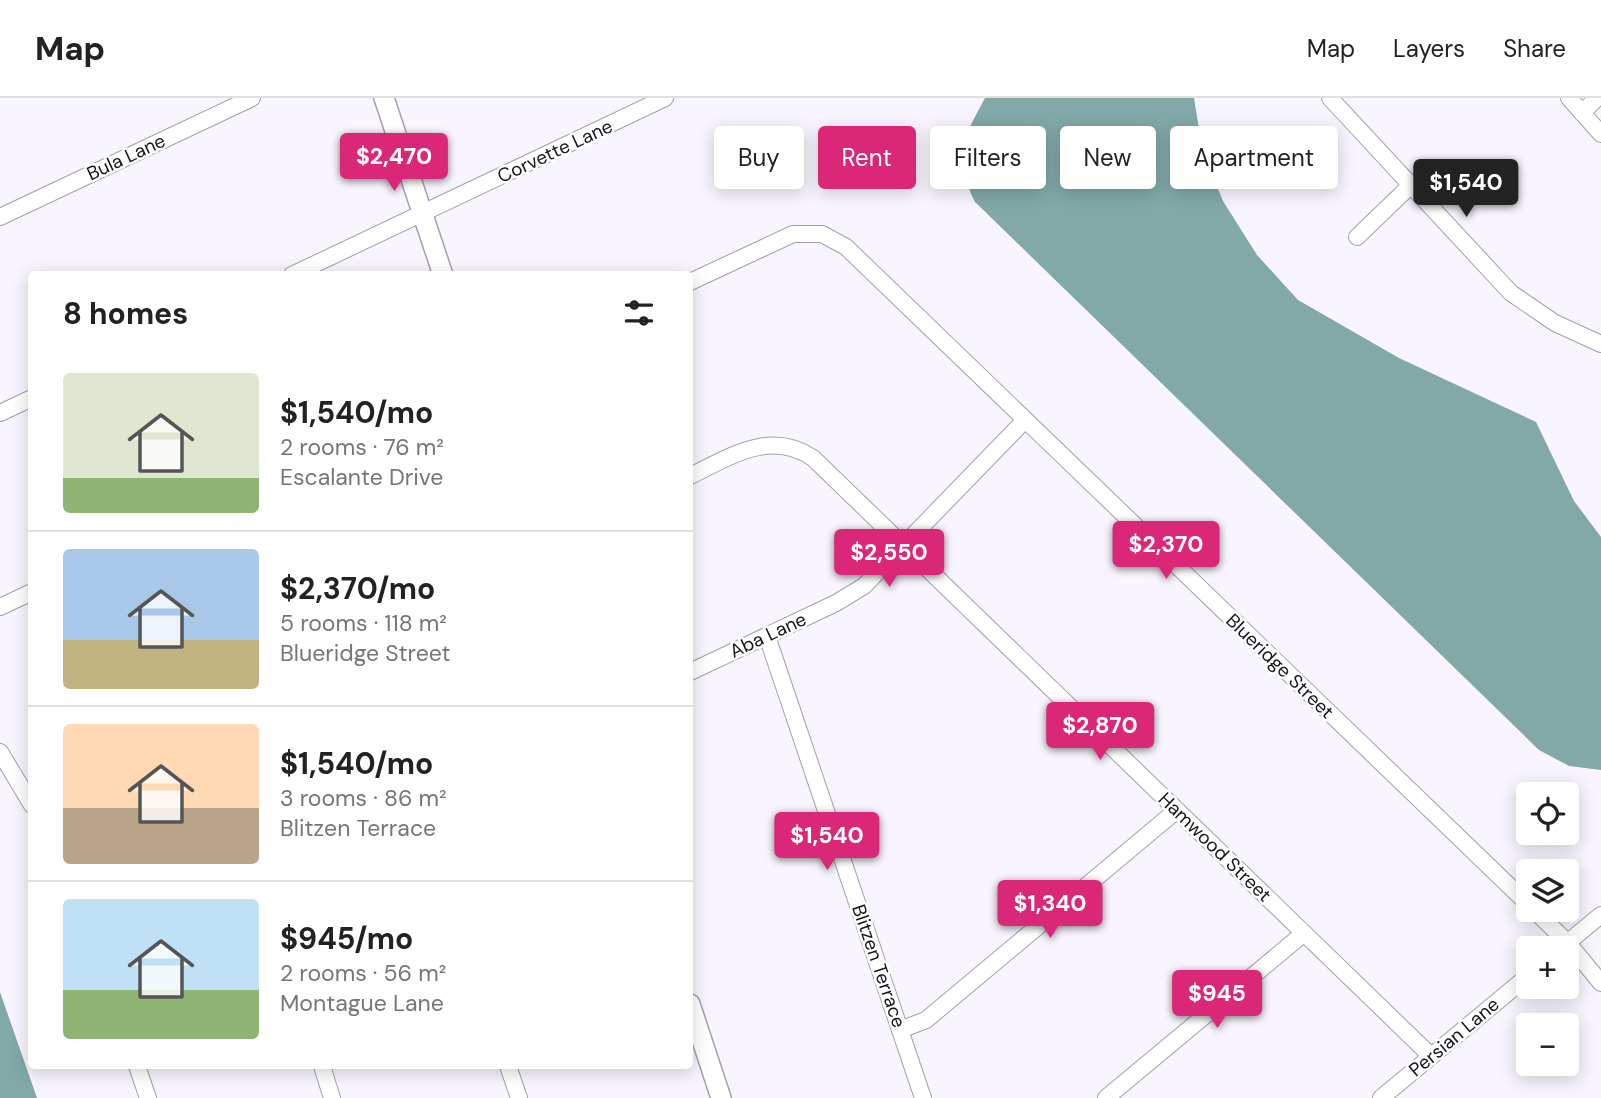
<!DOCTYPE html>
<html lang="en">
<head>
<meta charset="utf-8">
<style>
	:root { --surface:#fff; --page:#f2f2f2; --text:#222; --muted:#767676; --line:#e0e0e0; --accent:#db2777 }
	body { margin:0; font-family:"DM Sans",sans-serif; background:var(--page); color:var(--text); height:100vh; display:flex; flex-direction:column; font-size:26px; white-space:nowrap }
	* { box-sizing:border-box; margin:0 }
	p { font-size:23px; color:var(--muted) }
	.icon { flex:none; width:38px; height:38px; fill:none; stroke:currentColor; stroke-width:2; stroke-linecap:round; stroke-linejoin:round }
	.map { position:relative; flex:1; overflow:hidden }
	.sheet { position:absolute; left:28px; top:173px; width:665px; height:798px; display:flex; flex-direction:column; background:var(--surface); border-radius:7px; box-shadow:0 4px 18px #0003 }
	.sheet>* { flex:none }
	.hud { position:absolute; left:714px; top:28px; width:665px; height:63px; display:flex; gap:14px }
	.buttons { position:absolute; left:1516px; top:684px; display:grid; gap:14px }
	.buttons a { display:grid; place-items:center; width:63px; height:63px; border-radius:7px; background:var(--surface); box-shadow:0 4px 18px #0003; font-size:35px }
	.price { position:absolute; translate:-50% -60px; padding:0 16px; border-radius:7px; background:var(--accent); color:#fff; font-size:23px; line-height:46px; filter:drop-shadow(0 2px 4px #0008) }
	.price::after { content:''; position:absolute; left:50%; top:42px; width:21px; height:16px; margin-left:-10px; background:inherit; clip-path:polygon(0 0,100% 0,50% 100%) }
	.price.on { background:#222; color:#fff }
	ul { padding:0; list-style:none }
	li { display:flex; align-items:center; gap:21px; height:175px; padding:0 35px }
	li+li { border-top:2px solid var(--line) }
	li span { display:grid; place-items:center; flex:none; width:196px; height:140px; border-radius:7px; color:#555 }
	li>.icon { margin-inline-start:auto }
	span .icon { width:84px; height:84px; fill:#fffc; stroke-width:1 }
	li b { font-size:30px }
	h2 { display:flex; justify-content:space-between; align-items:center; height:84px; padding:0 35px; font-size:30px }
	.tag { padding:0 24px; border-radius:7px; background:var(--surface); box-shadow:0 4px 18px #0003; font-size:24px; line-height:63px }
	.tag.on { background:var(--accent); color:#fff }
	header { display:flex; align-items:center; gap:42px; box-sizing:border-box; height:98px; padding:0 35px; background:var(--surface); border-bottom:2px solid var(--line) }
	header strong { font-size:33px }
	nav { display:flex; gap:38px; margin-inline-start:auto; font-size:24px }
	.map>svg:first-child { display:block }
	.water { fill:#82a8a8 }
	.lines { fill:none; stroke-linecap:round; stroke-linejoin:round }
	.minor-casing { stroke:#a59fad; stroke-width:18 }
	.tertiary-casing { stroke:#a59fad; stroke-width:22 }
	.minor { stroke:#fff; stroke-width:16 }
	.tertiary { stroke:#fff; stroke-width:19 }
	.labels { text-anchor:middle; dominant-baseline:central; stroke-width:5; stroke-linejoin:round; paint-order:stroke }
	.street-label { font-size:19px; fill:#171419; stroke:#fff }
</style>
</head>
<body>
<header>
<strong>Map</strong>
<nav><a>Map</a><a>Layers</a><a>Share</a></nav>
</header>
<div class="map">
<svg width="1601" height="1000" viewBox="0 0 1601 1000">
	<rect width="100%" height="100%" fill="#f9f5fe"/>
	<!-- water -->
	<g class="water">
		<path d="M 985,0 L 1194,0 L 1203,55 L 1223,103 L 1257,157 L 1298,202 L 1399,260 L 1536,324 L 1574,403 L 1601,439 L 1601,672 L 1569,668 L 1539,652 L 975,104 C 952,57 962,43 985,0 Z"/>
		<polygon points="0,894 37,1000 0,1000"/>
	</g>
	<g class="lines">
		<defs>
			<g id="minor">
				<polyline points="1330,0 1511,195 1555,225 1601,246"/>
				<polyline points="1569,0 1601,36"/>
				<polyline points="1582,15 1597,0"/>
				<polyline points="0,119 252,0"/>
				<polyline points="1357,139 1410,88"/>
				<polyline points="292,177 665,0"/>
				<polyline points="690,184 793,136 822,136 846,149 1528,806"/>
				<polyline points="0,315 32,300"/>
				<path d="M 690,378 C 730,359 770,331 813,360 L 1431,958"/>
				<polyline points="0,509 32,494"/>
				<polyline points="767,538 923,1000"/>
				<polyline points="690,574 836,505 864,488 1025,322"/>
				<polyline points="0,654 32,707"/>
				<polyline points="1534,812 1568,845 1601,885"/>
				<polyline points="1561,850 1601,817"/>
				<polyline points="900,932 926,922 1177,712"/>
				<polyline points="137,968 148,1000"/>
				<polyline points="322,968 332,1000"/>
				<polyline points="508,968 519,1000"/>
				<polyline points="1106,1000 1303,836"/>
				<polyline points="1381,1000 1528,878"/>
			</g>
			<g id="tertiary">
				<polyline points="384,0 443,177"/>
				<polyline points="690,906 721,1000"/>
			</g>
		</defs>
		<!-- minor casing -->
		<use href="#minor" class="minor-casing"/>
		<!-- tertiary casing -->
		<use href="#tertiary" class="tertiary-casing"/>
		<!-- minor -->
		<use href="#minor" class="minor"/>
		<!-- tertiary -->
		<use href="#tertiary" class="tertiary"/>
	</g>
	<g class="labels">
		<!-- street labels -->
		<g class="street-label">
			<text transform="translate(555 53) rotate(-25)">Corvette Lane</text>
			<text transform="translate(126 59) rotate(-25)">Bula Lane</text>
			<text transform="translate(768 537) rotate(-25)">Aba Lane</text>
			<text transform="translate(1280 568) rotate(44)">Blueridge Street</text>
			<text transform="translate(1215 749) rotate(44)">Hamwood Street</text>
			<text transform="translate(879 868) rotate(71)">Blitzen Terrace</text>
			<text transform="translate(1454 939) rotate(-40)">Persian Lane</text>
		</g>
	</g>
</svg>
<div class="buttons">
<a><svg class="icon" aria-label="locate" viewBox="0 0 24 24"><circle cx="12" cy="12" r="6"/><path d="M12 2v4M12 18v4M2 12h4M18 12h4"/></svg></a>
<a><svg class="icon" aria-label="layers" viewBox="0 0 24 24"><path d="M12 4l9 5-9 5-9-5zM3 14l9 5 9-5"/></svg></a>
<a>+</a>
<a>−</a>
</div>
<b class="price" style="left:394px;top:95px">$2,470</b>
<b class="price on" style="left:1466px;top:121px">$1,540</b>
<b class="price" style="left:1166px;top:483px">$2,370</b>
<b class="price" style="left:889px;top:491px">$2,550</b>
<b class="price" style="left:1100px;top:664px">$2,870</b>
<b class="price" style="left:827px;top:774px">$1,540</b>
<b class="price" style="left:1050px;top:842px">$1,340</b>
<b class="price" style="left:1217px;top:932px">$945</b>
<div class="hud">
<a class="tag">Buy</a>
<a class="tag on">Rent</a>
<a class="tag">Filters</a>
<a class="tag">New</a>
<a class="tag">Apartment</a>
</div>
<section class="sheet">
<h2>8 homes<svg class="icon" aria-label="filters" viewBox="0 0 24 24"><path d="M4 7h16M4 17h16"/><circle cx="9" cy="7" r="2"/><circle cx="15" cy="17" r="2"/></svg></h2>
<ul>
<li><span style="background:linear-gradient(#dfe7d0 75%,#8fb573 0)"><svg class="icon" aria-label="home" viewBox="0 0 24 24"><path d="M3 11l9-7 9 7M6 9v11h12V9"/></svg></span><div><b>$1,540/mo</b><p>2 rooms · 76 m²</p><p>Escalante Drive</p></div></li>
<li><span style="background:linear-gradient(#a9c7e8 65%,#c2b280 0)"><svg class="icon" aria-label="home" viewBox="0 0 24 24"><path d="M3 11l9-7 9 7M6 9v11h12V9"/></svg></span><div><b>$2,370/mo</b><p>5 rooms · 118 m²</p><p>Blueridge Street</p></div></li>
<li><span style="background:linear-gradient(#ffd9b3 60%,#b9a48a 0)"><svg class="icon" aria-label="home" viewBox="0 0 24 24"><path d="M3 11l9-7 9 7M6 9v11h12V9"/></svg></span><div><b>$1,540/mo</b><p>3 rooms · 86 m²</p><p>Blitzen Terrace</p></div></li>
<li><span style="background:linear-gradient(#bfe0f5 65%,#8fb573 0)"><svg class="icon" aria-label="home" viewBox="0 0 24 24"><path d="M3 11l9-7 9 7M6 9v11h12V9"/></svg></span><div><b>$945/mo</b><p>2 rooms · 56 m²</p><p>Montague Lane</p></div></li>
</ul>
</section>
</div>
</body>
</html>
